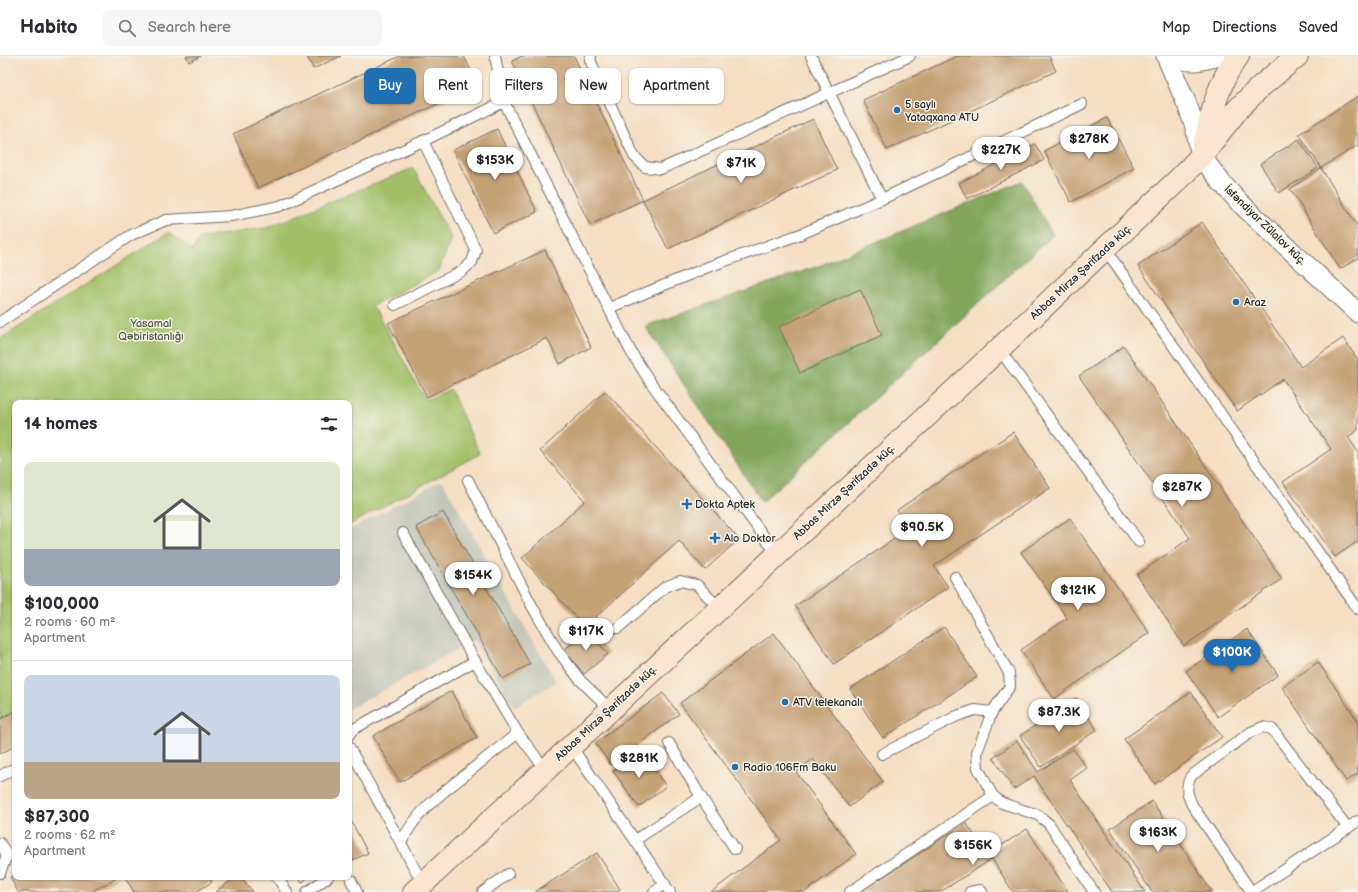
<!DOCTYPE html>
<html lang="en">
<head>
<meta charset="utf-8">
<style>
	:root { --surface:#fff; --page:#f7f7f7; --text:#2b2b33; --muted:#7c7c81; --line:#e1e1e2; --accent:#1f6fb2 }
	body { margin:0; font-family:"Balsamiq Sans",sans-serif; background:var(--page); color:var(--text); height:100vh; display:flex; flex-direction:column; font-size:15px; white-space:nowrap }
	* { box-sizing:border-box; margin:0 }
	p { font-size:13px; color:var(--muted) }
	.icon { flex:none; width:22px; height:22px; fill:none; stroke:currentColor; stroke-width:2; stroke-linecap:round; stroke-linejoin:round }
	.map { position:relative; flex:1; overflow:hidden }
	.sheet { position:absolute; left:12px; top:344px; width:340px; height:480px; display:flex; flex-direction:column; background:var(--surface); border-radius:8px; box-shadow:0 1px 3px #0004 }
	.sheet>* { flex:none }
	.top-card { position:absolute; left:364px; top:12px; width:380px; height:36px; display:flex; gap:8px }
	.price { position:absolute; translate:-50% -34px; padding:0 9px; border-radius:14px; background:#fff; color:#222; font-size:13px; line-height:26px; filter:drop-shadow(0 1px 2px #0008) }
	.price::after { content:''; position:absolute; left:50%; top:24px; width:12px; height:9px; margin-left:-6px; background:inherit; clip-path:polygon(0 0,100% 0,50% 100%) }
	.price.selected { background:var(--accent); color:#fff }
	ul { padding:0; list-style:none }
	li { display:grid; align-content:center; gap:8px; height:212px; padding:0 12px }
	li+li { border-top:1px solid var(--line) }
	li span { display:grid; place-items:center; height:124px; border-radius:8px; color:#555 }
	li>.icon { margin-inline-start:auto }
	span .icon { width:72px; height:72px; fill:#fffc; stroke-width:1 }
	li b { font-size:17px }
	h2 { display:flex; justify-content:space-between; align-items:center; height:48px; padding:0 12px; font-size:17px }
	.chip { padding:0 14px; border-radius:8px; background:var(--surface); box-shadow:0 1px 3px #0004; font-size:14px; line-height:36px }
	.chip.selected { background:var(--accent); color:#fff }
	header { display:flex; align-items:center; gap:24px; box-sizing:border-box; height:56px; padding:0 20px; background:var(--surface); border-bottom:1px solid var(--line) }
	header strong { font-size:19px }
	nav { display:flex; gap:22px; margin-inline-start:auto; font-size:14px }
	.search { width:280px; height:36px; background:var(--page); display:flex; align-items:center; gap:10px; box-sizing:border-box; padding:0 14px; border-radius:8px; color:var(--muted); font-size:15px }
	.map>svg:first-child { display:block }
	.industrial { fill:#c4c6b9 }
	.green { fill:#a2bf67; stroke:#667549 }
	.forest { fill:#81a65c; stroke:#566844 }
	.building { fill:#c4a074 }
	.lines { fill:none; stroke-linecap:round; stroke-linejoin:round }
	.lane-casing { stroke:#726a60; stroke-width:12 }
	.street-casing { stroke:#726a60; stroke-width:21 }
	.secondary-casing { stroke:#726a60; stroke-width:24 }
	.lane { stroke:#fff; stroke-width:10 }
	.street { stroke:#fff; stroke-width:19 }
	.secondary { stroke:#fce5d0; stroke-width:22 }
	.poi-dot { fill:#1f6fb2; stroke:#f7f3e8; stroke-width:1.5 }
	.labels { text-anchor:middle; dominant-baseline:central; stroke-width:3; stroke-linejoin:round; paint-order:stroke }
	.poi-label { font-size:11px; fill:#2b2b2b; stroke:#f7f3e8; text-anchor:start }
	.street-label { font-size:11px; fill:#2b2b2b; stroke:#f7f3e8 }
	.park-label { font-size:11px; fill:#4f573d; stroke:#f7f3e8 }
</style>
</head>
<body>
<header>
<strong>Habito</strong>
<div class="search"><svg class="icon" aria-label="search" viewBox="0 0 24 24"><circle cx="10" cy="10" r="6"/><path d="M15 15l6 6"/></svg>Search here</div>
<nav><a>Map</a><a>Directions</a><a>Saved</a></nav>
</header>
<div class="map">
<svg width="1358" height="836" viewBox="0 0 1358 836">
	<rect width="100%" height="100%" fill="#f7f3e8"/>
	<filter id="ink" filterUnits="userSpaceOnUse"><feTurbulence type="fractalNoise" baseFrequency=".025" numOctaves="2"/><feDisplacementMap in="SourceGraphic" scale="8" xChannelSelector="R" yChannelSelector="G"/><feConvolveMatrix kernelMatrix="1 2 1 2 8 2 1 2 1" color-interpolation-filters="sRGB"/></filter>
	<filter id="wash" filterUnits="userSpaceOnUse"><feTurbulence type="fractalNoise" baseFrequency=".012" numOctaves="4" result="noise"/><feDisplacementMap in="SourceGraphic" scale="16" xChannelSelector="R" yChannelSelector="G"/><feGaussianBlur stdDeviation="0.9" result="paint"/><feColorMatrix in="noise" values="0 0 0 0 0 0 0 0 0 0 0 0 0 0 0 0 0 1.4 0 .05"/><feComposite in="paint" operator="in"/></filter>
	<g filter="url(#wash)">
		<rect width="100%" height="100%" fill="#f5dec3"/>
		<!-- industrial -->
		<polygon class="industrial" points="442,424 556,626 514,651 474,584 349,653 349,474"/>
		<!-- green -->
		<path class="green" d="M 413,112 L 451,182 L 439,215 L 372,250 C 393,280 406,313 426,344 L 450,333 L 480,398 L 349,469 L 349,347 L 15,347 L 15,655 L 0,663 L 0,283 L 169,176 L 193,195 L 199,182 L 266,172 Z"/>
		<!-- forest -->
		<polygon class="forest" points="1022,125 1053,179 762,446 645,270 818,210"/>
		<g id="blocks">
			<!-- building -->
			<g class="building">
				<polygon points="186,0 201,0 189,6"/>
				<polygon points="307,0 341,0 313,13"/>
				<polygon points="400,0 464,0 478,29 258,132 233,78"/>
				<polygon points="522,0 574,0 643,144 590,169 512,5"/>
				<polygon points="957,0 1049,0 1056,15 887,94 863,44"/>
				<polygon points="1358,40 1358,89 1321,112 1299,78"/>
				<polygon points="1107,62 1134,112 1071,146 1044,95"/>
				<polygon points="813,63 837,114 668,193 643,144"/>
				<polygon points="497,73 537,156 493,177 453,94"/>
				<polygon points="1299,83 1318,112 1279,137 1260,108"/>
				<polygon points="1035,88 1044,104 967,143 959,127"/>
				<polygon points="1321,112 1358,171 1358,202 1340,213 1290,133"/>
				<polygon points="1202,166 1301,311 1343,282 1358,304 1358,374 1348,381 1358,396 1358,485 1335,501 1283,426 1331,393 1283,323 1237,355 1138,210"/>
				<polygon points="545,194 591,291 560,308 547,282 427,341 388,267"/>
				<polygon points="860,233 882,279 800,317 779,271"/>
				<polygon points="1124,290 1282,523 1184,590 1137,519 1190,482 1079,320"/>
				<polygon points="605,335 739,483 705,514 679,485 585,571 522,502 585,445 540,395"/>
				<polygon points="1013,376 1050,432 934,510 948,531 834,608 795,550 909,473 897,454"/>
				<polygon points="443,456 530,608 503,623 416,471"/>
				<polygon points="1070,462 1149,577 1054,643 1021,594 1067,562 1021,496"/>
				<polygon points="944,571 977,621 883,682 850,633"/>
				<polygon points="1247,573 1278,619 1218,661 1186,615"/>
				<polygon points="588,574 608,598 584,618 564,594"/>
				<polygon points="774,577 883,726 849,751 813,703 796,716 856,798 805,836 711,836 781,784 680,647"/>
				<polygon points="1318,606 1358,665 1358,718 1346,725 1282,631"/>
				<polygon points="451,635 477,682 400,726 373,680"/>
				<polygon points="1191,636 1222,681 1155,728 1124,683"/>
				<polygon points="663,637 679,658 611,709 595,687"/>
				<polygon points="1076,642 1097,674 1041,711 1020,680"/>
				<polygon points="15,655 15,690 0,698 0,663"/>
				<polygon points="1017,685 1038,716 1073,693 1087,712 1070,724 1145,836 1112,836 1034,720 1014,733 993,702"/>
				<polygon points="640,695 666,730 639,751 613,715"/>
				<polygon points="1152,745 1212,836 1152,836 1110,773"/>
				<polygon points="349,761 368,797 349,806"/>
				<polygon points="966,767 988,798 1027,773 1068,836 1013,836 992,803 940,836 860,836"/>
				<polygon points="597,797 620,833 615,836 536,836 536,835"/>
				<polygon points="15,818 15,821 53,821 55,824 61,821 119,821 91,836 18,836 10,821"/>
				<polygon points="125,821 209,821 212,826 196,836 134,836"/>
				<polygon points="236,821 241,821 253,836 216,836"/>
				<polygon points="298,821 308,821 302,827"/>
			</g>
		</g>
	</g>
	<g filter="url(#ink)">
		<use href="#blocks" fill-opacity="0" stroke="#726a60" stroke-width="1"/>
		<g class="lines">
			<defs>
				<g id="lane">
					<polyline points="495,0 504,46 631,296 651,327 777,498"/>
					<polyline points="591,0 590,4 634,100 645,111 661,113 910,0"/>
					<polyline points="811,0 882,143"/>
					<polyline points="1105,193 1358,553"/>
					<polyline points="395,249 462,215 472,206 476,194 423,85"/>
					<polyline points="609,252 708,211 801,178 882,143 1082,48"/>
					<polyline points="0,266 131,179 166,164 231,160 280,150 423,85 504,46"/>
					<polyline points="999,293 1139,486"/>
					<polyline points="468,424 532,550 558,595 580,624 610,653"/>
					<polyline points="403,477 475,605 518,677 545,713"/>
					<polyline points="618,572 665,531 680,525 697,529 719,552"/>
					<polyline points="349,679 352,674 475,605"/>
					<polyline points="571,690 670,836"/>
					<polyline points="349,691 423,828"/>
					<polyline points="882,698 957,660 975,654 992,656"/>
					<polyline points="0,720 15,712"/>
					<polyline points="993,740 1002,747 1038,759 1049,768 1094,836"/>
					<polyline points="701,741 735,793"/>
					<polyline points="635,784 701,741 669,687"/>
					<polyline points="0,787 7,799 15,800"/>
					<path d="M 401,787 C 416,756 438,740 465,719 C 482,705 500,691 518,677"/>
					<polyline points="0,817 7,799"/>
					<polyline points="277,821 287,836"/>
					<polyline points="351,824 357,836"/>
					<path d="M 1251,835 L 1192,749 C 1187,738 1185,731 1191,720 L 1251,676 L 1263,671 L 1272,673 L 1348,772"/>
					<polyline points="307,836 328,821"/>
					<polyline points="483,836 508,818"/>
					<polyline points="654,836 665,828"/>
					<polyline points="850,836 993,740 978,712 977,696 992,656 1010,630 1009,617 955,521"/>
					<polyline points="970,836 980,834 982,836"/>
					<polyline points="1251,836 1358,765"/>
				</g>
				<g id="street">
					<polyline points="1166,0 1188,51 1195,71 1201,100 1221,126 1239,146 1358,257"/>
					<path d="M 1174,0 C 1188,9 1204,4 1219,0"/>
				</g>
				<g id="secondary">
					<path d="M 1203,93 C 1212,59 1216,29 1238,0"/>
					<polyline points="414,836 999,293 1182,120 1201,100 1238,53 1260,31 1297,0"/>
				</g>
			</defs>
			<!-- lane casing -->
			<use href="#lane" class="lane-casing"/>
			<!-- street casing -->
			<use href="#street" class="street-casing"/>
			<!-- secondary casing -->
			<use href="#secondary" class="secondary-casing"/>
			<!-- lane -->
			<use href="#lane" class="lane"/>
			<!-- street -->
			<use href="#street" class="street"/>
			<!-- secondary -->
			<use href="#secondary" class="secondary"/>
		</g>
	</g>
	<!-- markers -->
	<g class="poi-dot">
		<circle cx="897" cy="54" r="4"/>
		<circle cx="1236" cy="246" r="4"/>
		<path d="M685 442h4v4h4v4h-4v4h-4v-4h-4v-4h4z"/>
		<path d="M713 476h4v4h4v4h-4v4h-4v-4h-4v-4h4z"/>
		<circle cx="785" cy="646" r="4"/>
		<circle cx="735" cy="711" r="4"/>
	</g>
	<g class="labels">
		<!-- poi labels -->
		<g class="poi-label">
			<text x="905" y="48">5 saylı<tspan x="905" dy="13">Yataqxana ATU</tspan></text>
			<text x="1244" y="246">Araz</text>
			<text x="695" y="448">Dokta Aptek</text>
			<text x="724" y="482">Alo Doktor</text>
			<text x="793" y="646">ATV telekanalı</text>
			<text x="743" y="711">Radio 106Fm Baku</text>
		</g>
		<!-- street labels -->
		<g class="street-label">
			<text transform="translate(1265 169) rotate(44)">İsfəndiyar Zülalov küç.</text>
			<text transform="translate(1081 216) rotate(-43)">Abbas Mirzə Şərifzadə küç.</text>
			<text transform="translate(844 436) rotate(-43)">Abbas Mirzə Şərifzadə küç.</text>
			<text transform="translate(606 657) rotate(-43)">Abbas Mirzə Şərifzadə küç.</text>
		</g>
		<!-- park labels -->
		<g class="park-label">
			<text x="151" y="267">Yasamal<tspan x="151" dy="13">Qəbiristanlığı</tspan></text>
		</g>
	</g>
</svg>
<b class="price" style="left:1089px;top:104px">$278K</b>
<b class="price" style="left:1001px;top:115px">$227K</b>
<b class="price" style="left:495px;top:125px">$153K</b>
<b class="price" style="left:741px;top:128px">$71K</b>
<b class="price" style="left:1182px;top:452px">$287K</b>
<b class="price" style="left:922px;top:492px">$90.5K</b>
<b class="price" style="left:473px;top:540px">$154K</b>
<b class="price" style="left:1078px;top:555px">$121K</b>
<b class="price" style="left:586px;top:596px">$117K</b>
<b class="price selected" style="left:1232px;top:617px">$100K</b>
<b class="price" style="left:1059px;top:677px">$87.3K</b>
<b class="price" style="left:639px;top:723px">$281K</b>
<b class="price" style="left:1158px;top:797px">$163K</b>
<b class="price" style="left:973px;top:810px">$156K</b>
<div class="top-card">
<a class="chip selected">Buy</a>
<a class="chip">Rent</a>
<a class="chip">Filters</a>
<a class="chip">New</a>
<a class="chip">Apartment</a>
</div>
<section class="sheet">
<h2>14 homes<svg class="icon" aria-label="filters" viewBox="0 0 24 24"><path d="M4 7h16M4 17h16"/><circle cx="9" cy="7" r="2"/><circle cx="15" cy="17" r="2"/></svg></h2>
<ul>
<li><span style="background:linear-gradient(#dfe7d0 70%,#9aa5b1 0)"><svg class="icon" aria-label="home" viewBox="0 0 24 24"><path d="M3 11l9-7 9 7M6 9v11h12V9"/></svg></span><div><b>$100,000</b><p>2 rooms · 60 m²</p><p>Apartment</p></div></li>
<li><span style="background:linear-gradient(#c9d6e8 70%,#b9a48a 0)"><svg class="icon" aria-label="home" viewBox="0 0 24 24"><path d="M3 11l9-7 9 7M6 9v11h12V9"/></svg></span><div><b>$87,300</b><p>2 rooms · 62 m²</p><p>Apartment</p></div></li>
</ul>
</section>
</div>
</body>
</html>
